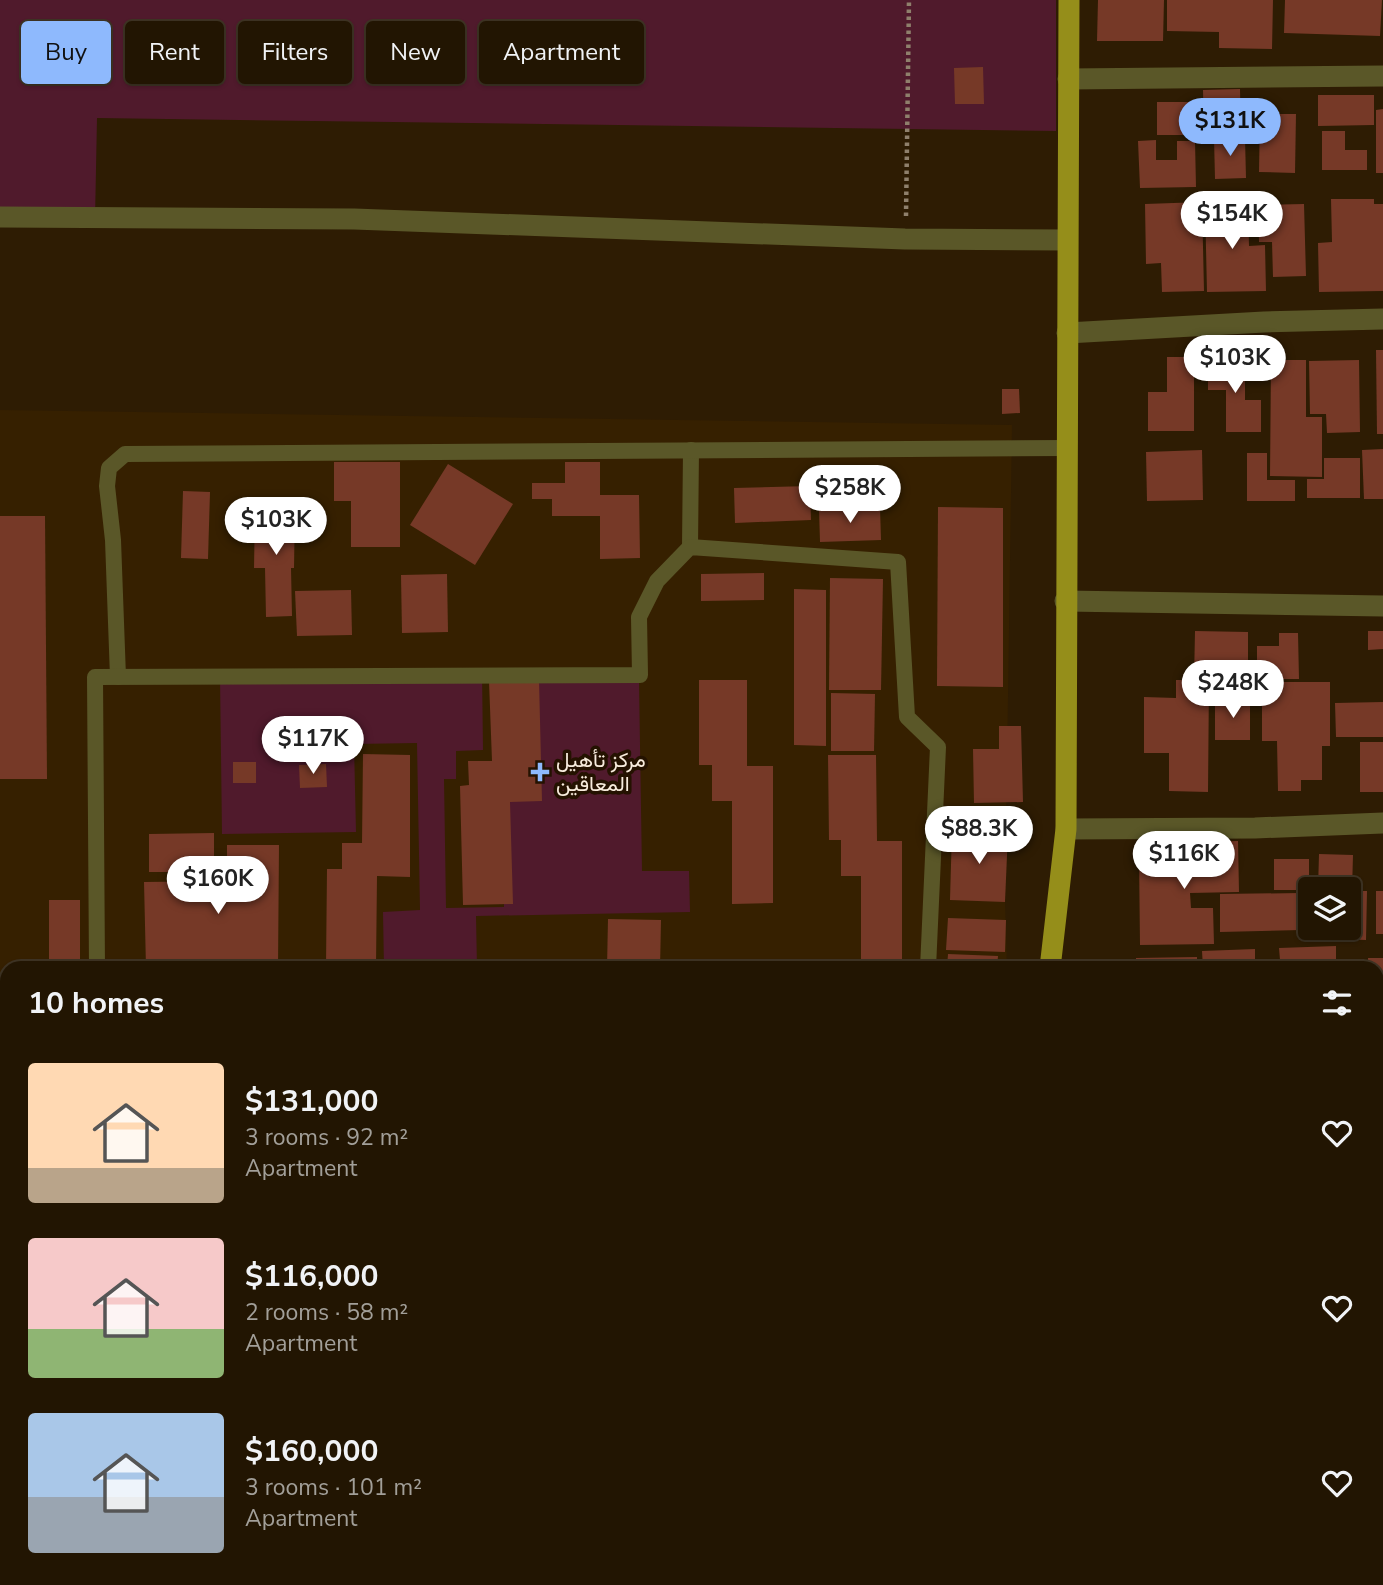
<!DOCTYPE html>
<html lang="en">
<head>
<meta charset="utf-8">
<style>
	:root { --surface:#221502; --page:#2a1e0c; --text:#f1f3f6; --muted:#a29f99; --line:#3f3424; --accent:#8eb9fd }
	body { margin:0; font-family:"Nunito Sans",Vazirmatn,sans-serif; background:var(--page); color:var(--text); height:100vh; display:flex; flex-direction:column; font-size:26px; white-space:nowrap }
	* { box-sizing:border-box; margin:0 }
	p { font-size:23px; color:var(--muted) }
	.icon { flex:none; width:38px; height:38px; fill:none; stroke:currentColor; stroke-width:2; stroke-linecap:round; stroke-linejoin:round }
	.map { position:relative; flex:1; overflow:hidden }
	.details { position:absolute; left:0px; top:961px; width:1384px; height:625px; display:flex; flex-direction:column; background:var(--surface); border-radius:21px 21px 0 0; box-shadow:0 2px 5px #0004,0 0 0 2px var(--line) }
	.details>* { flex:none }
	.hud { position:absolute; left:21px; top:21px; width:700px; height:63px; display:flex; gap:14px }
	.controls { position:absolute; left:1298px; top:877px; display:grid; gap:14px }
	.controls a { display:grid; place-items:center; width:63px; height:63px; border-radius:7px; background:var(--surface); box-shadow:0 2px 5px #0004,0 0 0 2px var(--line); font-size:35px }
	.price { position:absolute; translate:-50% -60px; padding:0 16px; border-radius:24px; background:#fff; color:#222; font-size:23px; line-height:46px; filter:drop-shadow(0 2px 4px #0008) }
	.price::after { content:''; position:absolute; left:50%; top:42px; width:21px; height:16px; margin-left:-10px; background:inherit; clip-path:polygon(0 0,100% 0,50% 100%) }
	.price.selected { background:var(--accent); color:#111 }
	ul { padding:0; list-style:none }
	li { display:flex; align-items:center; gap:21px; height:175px; padding:0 28px }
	li span { display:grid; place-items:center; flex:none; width:196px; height:140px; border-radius:7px; color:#555 }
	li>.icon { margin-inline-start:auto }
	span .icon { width:84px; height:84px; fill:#fffc; stroke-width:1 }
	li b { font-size:30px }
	h2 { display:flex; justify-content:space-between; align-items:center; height:84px; padding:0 28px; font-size:30px }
	.tag { padding:0 24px; border-radius:7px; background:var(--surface); box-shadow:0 2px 5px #0004,0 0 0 2px var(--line); font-size:24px; line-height:63px }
	.tag.selected { background:var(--accent); color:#111 }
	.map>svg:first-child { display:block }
	.built { fill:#362000 }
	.green { fill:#501a2c }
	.building { fill:#763927 }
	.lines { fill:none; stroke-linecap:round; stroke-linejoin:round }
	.path { stroke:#8f806c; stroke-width:4.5; stroke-dasharray:3.5 3.5; stroke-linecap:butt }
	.lane { stroke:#5a5728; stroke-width:16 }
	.street { stroke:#5a5728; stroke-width:21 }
	.primary { stroke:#958e1a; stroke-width:21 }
	.poi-dot { fill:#8eb9fd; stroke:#241200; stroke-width:2.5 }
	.labels { text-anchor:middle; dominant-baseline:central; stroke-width:7; stroke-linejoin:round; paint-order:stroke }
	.poi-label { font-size:21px; fill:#f8ecdd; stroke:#241200; text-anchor:start }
</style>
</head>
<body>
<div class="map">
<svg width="1383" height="1585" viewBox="0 0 1383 1585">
	<rect width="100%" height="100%" fill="#2e1c03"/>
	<!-- built -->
	<polygon class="built" points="0,410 1012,425 1005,902 1007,968 7,968 7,1329 0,1329"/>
	<!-- green -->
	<g class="green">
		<polygon points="0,0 1056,0 1056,131 97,118 95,220 0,218"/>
		<polygon points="482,671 483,750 456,751 456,779 444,779 446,908 504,907 503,798 536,683 639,681 642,871 689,871 690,912 476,916 477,968 384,968 383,912 420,910 417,743 354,744 356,832 222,834 220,676"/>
	</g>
	<!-- building -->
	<g class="building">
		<polygon points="1098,0 1164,0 1163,41 1097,41"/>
		<polygon points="1167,0 1273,0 1272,49 1219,48 1219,32 1167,31"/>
		<polygon points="1285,0 1382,0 1380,36 1284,33"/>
		<polygon points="983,67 984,104 955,104 954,68"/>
		<polygon points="1240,89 1241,135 1204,136 1203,90"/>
		<polygon points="1318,95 1374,95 1374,125 1318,126"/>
		<rect x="1157" y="102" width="35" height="33"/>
		<polygon points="1383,109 1383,173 1376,173 1376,110"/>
		<polygon points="1260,114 1296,114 1295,173 1259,172"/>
		<polygon points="1322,131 1345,131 1345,150 1367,150 1367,170 1322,170"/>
		<polygon points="1214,138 1245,138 1246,178 1215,179"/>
		<polygon points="1156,140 1156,160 1177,160 1177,141 1195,141 1196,187 1140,188 1138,141"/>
		<polygon points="1331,199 1374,199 1374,204 1383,204 1383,291 1319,292 1318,243 1332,242"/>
		<polygon points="1202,202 1204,291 1162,292 1161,263 1146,264 1145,204"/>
		<polygon points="1248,203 1249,246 1265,245 1266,291 1207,292 1205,204"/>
		<polygon points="1304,204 1306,276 1273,277 1272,242 1259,242 1258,205"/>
		<polygon points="1376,350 1383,350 1383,434 1377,434"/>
		<polygon points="1167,357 1194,357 1194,431 1148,431 1148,392 1167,392"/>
		<polygon points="1208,359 1245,360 1245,400 1261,400 1261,432 1226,432 1226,390 1208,390"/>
		<polygon points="1271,360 1306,360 1306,417 1322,417 1322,477 1270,476"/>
		<polygon points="1359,360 1360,432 1327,433 1326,414 1310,414 1309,361"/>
		<polygon points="1002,389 1019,389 1020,413 1002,414"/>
		<polygon points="1383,449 1383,499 1364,499 1362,450"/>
		<polygon points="1202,450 1203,500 1147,501 1146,452"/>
		<polygon points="1247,453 1267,453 1267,480 1295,480 1295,501 1247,501"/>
		<polygon points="1324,458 1360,458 1360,498 1307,498 1307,479 1324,479"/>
		<polygon points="334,462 400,462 400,547 351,547 351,501 334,501"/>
		<polygon points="565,462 600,462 600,495 639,495 640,558 600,559 600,516 552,516 552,499 532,499 532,483 565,483"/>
		<polygon points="448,464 513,504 475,565 410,525"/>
		<polygon points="810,486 811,520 735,523 734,488"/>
		<polygon points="183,491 210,492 208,559 181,558"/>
		<polygon points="938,507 1003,508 1003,687 937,686"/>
		<polygon points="255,508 295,508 294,568 291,568 292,616 266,617 265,568 254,568"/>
		<polygon points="880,508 881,540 820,542 819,509"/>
		<polygon points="0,516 45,516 47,779 0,779"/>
		<polygon points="764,573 764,600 701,601 701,574"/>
		<polygon points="447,574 448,632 402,633 401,575"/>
		<polygon points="830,578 883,579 881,690 829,690"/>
		<polygon points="794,589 826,590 826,746 794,745"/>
		<polygon points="351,590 352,635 297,636 295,591"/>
		<polygon points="1195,631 1248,632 1248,680 1209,680 1208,792 1169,791 1169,753 1144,753 1144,697 1176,698 1176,680 1194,680"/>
		<polygon points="1368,631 1383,631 1383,649 1368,650"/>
		<polygon points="1279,633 1298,633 1299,679 1257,679 1257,646 1279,646"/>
		<polygon points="539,680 542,801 510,802 513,904 463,905 460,786 469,785 468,761 492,761 489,681"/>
		<polygon points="699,680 747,680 747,766 773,766 773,903 732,904 732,801 712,801 712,765 699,765"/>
		<polygon points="1276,682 1330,682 1330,746 1322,746 1322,780 1301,780 1301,791 1278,791 1277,741 1262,741 1262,693 1276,693"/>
		<polygon points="831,693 875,694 874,751 831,751"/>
		<rect x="1215" y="700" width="35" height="40"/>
		<polygon points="1383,702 1383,737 1336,737 1335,703"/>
		<polygon points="999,726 1021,726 1023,802 974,803 973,749 999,749"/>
		<rect x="1360" y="742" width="23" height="50"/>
		<polygon points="363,754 410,755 410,877 377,876 376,966 326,966 327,869 342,869 342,843 362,843"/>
		<polygon points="828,755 876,755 877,841 902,841 902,968 861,968 861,876 841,876 841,840 829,840"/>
		<rect x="233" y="762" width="23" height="21"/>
		<polygon points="326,764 327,787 300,788 299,765"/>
		<polygon points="952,830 1008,832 1005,902 950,900"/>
		<polygon points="214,833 214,872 149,872 149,834"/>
		<polygon points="1238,841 1239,892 1190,893 1191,908 1213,908 1214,944 1140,945 1139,857 1161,857 1161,843"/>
		<polygon points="227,845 279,845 278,968 146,968 144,882 227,881"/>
		<polygon points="1319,854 1353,855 1352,891 1367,891 1366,940 1312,938 1312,928 1349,928 1349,889 1318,889"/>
		<rect x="1274" y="859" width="35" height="31"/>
		<rect x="1376" y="891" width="7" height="43"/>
		<polygon points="1300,893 1301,930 1220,932 1220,894"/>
		<rect x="49" y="900" width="31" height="68"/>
		<polygon points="948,918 1006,920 1005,952 946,950"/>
		<polygon points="608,919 661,920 660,968 607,968"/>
		<polygon points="1336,946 1336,960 1364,959 1364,968 1203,968 1202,951 1255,949 1255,961 1280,960 1279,948"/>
		<polygon points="948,954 998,956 997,968 947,968"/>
		<polygon points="1197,957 1197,968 1136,968 1136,958"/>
		<polygon points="1368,958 1383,958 1383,993 1377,993 1377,968 1368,968"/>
		<rect x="1377" y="1182" width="6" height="69"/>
		<polygon points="1377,1280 1383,1281 1383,1312 1377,1312"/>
		<polygon points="1378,1433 1383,1433 1383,1480 1377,1480"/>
		<polygon points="0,1434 7,1438 7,1460 0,1456"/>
		<polygon points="267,1578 310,1578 318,1585 275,1585"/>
		<rect x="427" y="1578" width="25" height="7"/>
		<rect x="793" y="1578" width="24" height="7"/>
		<polygon points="894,1578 925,1578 925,1585 893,1585"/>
		<polygon points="974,1578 1005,1578 1005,1585 973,1585"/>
		<polygon points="1101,1579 1123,1580 1123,1585 1101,1585"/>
		<polygon points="617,1581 617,1585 574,1585 574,1582"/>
		<rect x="1172" y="1582" width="86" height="3"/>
	</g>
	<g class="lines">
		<!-- path -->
		<polyline class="path" points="906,216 909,0"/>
		<!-- lane -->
		<g class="lane">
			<polyline points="690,547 691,450"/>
			<polyline points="118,677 113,540 107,486 109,468 125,454 1066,448"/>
			<polyline points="97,968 95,677 640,675 639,617 657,581 690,547 898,562 907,717 938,747 928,968"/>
			<polyline points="1156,1585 1156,1578"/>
		</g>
		<!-- street -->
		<g class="street">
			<polyline points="1068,79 1383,76"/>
			<polyline points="0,217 354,219 905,239 1067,240"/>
			<polyline points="1067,333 1264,322 1383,319"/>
			<polyline points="1065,601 1383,606"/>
			<polyline points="1066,829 1255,828 1383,823"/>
			<polyline points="1377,1122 1383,1122"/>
			<polyline points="0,1356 7,1356"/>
			<polyline points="1377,1381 1383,1381"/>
			<polyline points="1332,1585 1332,1578"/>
		</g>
		<!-- primary -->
		<g class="primary">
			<polyline points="1050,968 1066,829 1069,0"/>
			<polyline points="1025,1578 1025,1585"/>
		</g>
	</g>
	<!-- markers -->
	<path class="poi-dot" d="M536.5 761.5h7v7h7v7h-7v7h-7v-7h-7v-7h7z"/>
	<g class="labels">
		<!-- poi labels -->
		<g class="poi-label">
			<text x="556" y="760">مركز تأهيل<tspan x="556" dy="24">المعاقين</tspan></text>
		</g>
	</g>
</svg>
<div class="controls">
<a><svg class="icon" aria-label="layers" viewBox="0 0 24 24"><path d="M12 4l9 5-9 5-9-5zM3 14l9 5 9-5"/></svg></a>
</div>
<b class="price selected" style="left:1230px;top:158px">$131K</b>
<b class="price" style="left:1232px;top:251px">$154K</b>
<b class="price" style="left:1235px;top:395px">$103K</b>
<b class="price" style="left:850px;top:525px">$258K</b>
<b class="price" style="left:276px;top:557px">$103K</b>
<b class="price" style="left:1233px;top:720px">$248K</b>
<b class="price" style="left:313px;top:776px">$117K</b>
<b class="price" style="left:979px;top:866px">$88.3K</b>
<b class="price" style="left:1184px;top:891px">$116K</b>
<b class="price" style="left:218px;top:916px">$160K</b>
<div class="hud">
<a class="tag selected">Buy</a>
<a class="tag">Rent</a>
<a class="tag">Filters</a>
<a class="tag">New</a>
<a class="tag">Apartment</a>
</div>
<section class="details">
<h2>10 homes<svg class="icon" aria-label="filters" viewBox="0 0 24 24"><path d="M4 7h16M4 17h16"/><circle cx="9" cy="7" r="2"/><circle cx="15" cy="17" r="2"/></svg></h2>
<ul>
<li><span style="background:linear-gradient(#ffd9b3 75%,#b9a48a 0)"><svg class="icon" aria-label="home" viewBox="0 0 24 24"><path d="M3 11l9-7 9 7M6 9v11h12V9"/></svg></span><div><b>$131,000</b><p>3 rooms · 92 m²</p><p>Apartment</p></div><svg class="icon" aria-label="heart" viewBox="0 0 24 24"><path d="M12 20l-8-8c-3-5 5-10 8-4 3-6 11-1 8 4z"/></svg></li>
<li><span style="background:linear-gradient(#f6c9c9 65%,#8fb573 0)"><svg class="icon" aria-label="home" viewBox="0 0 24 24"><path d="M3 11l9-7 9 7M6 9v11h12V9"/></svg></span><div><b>$116,000</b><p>2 rooms · 58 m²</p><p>Apartment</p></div><svg class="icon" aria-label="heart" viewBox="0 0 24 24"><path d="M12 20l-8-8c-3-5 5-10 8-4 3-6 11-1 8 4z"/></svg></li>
<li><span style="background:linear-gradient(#a9c7e8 60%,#9aa5b1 0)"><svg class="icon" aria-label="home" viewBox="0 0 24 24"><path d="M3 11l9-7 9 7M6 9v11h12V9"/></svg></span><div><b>$160,000</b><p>3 rooms · 101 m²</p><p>Apartment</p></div><svg class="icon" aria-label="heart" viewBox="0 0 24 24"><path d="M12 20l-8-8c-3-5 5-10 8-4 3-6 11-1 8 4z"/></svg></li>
</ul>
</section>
</div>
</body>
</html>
